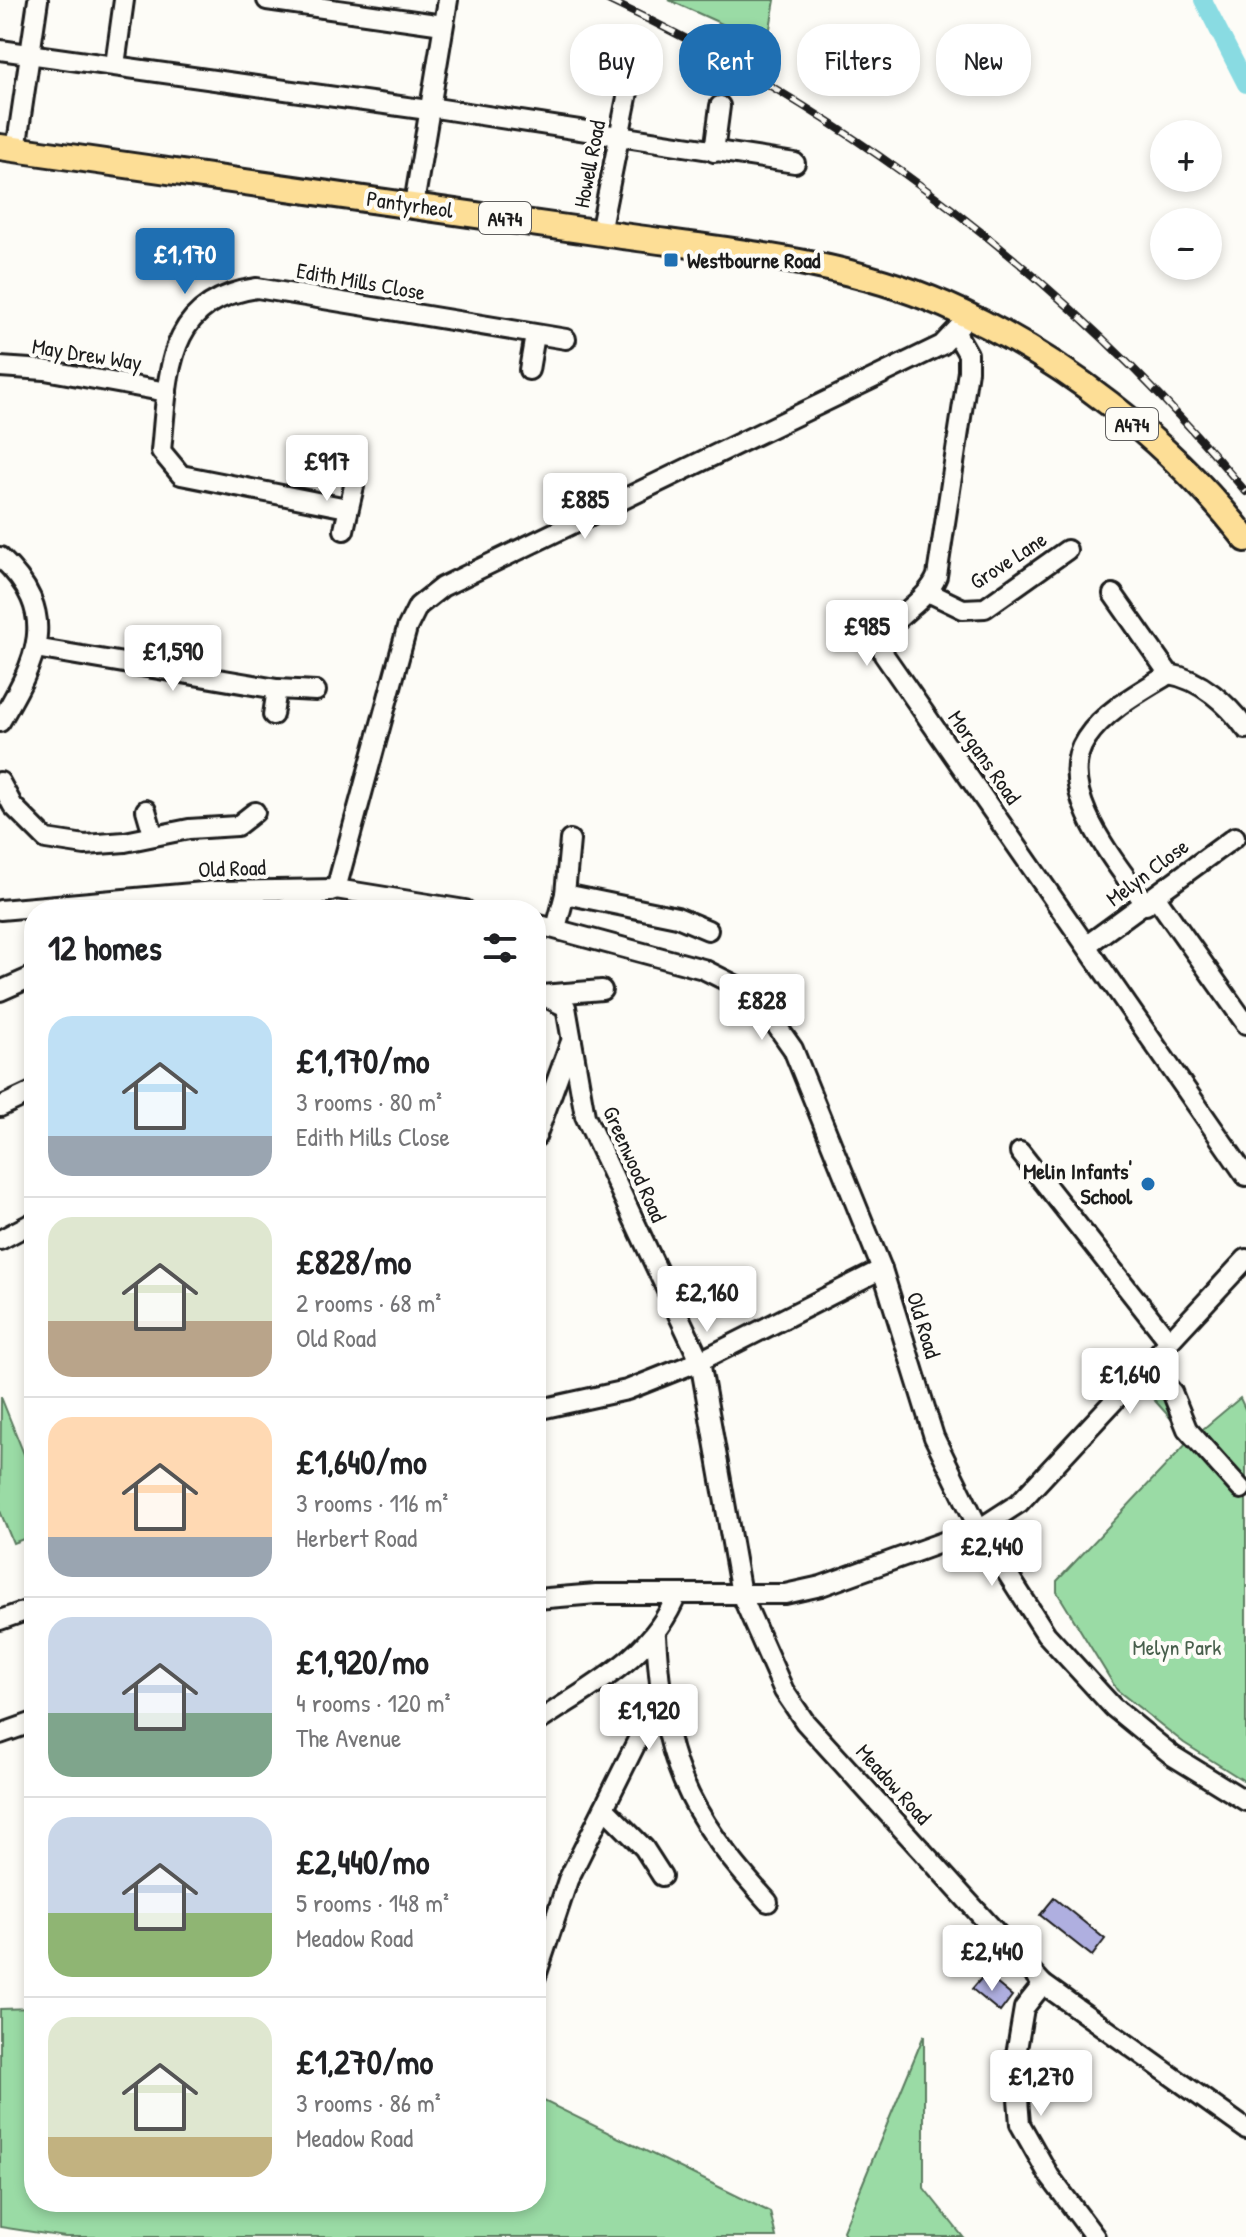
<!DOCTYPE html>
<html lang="en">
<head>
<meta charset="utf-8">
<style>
	:root { --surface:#fff; --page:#f6f6f6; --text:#202124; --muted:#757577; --line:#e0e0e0; --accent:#1f6fb2 }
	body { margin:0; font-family:"Patrick Hand",sans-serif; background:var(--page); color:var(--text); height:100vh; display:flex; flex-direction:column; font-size:30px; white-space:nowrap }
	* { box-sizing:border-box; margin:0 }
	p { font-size:26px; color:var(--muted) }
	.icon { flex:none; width:44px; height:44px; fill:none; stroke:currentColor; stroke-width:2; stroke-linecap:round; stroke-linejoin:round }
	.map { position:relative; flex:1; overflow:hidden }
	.sheet { position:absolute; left:24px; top:900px; width:522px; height:1312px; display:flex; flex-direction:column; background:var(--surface); border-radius:32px; box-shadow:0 4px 12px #0003 }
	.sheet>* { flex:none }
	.banner { position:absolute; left:570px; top:24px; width:556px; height:72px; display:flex; gap:16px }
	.fabs { position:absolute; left:1150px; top:120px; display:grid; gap:16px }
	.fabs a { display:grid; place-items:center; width:72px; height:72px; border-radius:50%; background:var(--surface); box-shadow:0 4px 12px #0003; font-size:40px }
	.price { position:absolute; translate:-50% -68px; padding:0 18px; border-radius:8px; background:#fff; color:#222; font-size:26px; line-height:52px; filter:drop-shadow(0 2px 4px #0008) }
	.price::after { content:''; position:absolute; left:50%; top:48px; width:24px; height:18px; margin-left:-12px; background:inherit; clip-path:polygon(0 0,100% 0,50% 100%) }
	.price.current { background:var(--accent); color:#fff }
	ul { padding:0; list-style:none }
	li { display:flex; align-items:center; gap:24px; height:200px; padding:0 24px }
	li+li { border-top:2px solid var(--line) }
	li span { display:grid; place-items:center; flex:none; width:224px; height:160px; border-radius:24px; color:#555 }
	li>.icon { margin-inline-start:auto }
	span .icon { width:96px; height:96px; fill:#fffc; stroke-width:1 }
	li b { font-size:34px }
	h2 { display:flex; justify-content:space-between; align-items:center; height:96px; padding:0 24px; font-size:34px }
	.pill { padding:0 28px; border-radius:32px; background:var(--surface); box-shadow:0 4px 12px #0003; font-size:28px; line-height:72px }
	.pill.current { background:var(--accent); color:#fff }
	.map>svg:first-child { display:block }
	.green { fill:#9adba5; stroke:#5b7c60; stroke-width:2 }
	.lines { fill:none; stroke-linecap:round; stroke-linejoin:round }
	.canal { stroke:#89dbe2; stroke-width:18 }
	.building { fill:#afafe0; stroke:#1c1c1c; stroke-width:2 }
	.minor-casing { stroke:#1c1c1c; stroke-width:24 }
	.major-casing { stroke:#1c1c1c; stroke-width:30 }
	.minor { stroke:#fdfcf7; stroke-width:18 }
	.major { stroke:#fdde96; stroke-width:24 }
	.rail-casing { stroke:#1c1c1c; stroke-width:8 }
	.rail { stroke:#fdfcf7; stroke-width:5; stroke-dasharray:15; stroke-linecap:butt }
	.poi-dot { fill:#1f6fb2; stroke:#fdfcf7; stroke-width:3 }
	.labels { text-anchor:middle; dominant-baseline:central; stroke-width:8; stroke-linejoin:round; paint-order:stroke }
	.shield { fill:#fdfcf7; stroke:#605f5e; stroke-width:2 }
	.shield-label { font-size:20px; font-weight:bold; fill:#1c1c1c }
	.street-label { font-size:22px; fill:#1c1c1c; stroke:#fdfcf7 }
	.poi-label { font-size:22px; font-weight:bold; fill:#1c1c1c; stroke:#fdfcf7; text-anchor:start }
	.park-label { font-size:22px; fill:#485f4c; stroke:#fdfcf7 }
</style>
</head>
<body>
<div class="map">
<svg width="1246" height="2237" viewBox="0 0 1246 2237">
	<rect width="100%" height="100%" fill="#fdfcf7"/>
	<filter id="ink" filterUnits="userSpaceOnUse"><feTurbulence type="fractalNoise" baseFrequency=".0125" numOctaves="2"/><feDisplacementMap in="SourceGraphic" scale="16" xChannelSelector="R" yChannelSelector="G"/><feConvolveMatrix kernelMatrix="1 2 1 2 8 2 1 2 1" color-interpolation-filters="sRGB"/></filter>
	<g filter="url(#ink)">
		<!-- green -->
		<g class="green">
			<polygon points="669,0 775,0 769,34 762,42"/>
			<polygon points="1161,1364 1197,1434 1240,1398 1246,1411 1246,1782 1184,1743 1117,1690 1057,1592 1057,1581 1190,1440 1140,1384"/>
			<polygon points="1,1397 34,1479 34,1535 13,1543 0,1511"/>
			<polygon points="34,2008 34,2202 536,2202 536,2097 770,2212 776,2237 65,2237 0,2227 0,2009"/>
			<polygon points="924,2035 924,2188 963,2237 846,2237 843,2231"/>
		</g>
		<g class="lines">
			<!-- canal -->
			<polyline class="canal" points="1203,0 1246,84"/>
		</g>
		<!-- building -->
		<g class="building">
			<polygon points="1054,1898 1105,1939 1092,1956 1040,1915"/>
			<polygon points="985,1974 1012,1996 1000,2012 972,1989"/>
			<polygon points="1044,2052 1064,2054 1061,2089 1041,2088"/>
		</g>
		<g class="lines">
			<defs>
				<g id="minor">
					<polyline points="267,0 443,25"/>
					<polyline points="0,50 428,110"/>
					<polyline points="115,65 124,0"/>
					<polyline points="429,107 795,163"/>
					<polyline points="16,150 38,0"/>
					<polyline points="714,152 720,106"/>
					<polyline points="414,204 448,0"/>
					<polyline points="600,233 635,57"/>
					<path d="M 956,333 L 968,354 L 968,371 L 937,576 C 924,609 878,618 884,655 L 1246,1176"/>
					<polyline points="0,367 45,370 167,392"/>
					<polyline points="529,370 535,335"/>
					<path d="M 347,508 L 181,475 L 161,451 C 169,374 164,301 257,288 L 566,339"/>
					<polyline points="344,530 354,486"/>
					<path d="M 0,557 C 61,614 37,659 0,722"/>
					<polyline points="930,593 963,609 985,608 1067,550"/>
					<path d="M 1113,594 L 1169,674 C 1141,691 1104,711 1086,739 C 1052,790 1118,865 1146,905"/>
					<polyline points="35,648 277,689 316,691"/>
					<path d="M 1169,674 C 1200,679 1228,704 1246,729"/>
					<polyline points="273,715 277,689"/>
					<polyline points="0,782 13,806 46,839 85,845 125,842 189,829 237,826 255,812"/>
					<polyline points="146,810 153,834"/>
					<polyline points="565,894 677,917 708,930"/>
					<polyline points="1156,897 1246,1024"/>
					<polyline points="0,910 215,891 336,889 465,910"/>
					<polyline points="279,910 336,889 407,628 418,606 442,587 942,345 961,325"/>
					<polyline points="536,924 703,969 737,986 767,1012 793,1049 882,1269 934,1437 979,1529 1046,1634 1113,1707 1173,1756 1246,1801"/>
					<polyline points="556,928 565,894 570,840"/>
					<polyline points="1087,945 1235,837"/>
					<polyline points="0,991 34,976"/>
					<polyline points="542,995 566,1007 585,1116 700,1361 741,1594 784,1691 805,1722 1043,1984 1246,2129"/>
					<polyline points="542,995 602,990"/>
					<polyline points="0,1107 34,1091"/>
					<polyline points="536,1137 570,1044"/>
					<polyline points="1020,1152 1168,1340"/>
					<polyline points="0,1240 34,1222"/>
					<polyline points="1149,1365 1172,1392 1187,1429 1241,1489"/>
					<polyline points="536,1410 627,1390 700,1361 882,1269"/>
					<polyline points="536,1599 596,1594 785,1594 821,1586 979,1529 1019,1503 1246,1259"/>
					<polyline points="0,1620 34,1608"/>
					<path d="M 656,1636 C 664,1761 683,1808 768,1902"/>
					<path d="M 536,1723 C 590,1686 652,1658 677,1594"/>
					<polyline points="0,1734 34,1722"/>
					<polyline points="604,1808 644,1848 662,1876"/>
					<polyline points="536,1976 568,1880 660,1695"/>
					<polyline points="1043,1984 1024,2008 1015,2061 1020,2124 1050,2177 1095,2237"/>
				</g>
				<path id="major" d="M 0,147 C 201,177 402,203 602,233 C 716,250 839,258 945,305 C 1059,355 1170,441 1246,539"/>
			</defs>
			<!-- minor casing -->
			<use href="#minor" class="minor-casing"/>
			<!-- major casing -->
			<use href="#major" class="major-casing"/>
			<!-- minor -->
			<use href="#minor" class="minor"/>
			<!-- major -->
			<use href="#major" class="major"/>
			<defs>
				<path id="rail" d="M 608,0 C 853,114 1073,284 1246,492"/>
			</defs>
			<!-- rail casing -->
			<use href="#rail" class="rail-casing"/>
			<!-- rail -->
			<use href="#rail" class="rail"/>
		</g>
	</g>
	<!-- markers -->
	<g class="poi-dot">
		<rect x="663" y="252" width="16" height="16" rx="4"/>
		<circle cx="1148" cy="1184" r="8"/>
	</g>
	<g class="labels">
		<!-- shield labels -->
		<g class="shield">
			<rect x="479" y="202" width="52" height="32" rx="6"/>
			<rect x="1106" y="408" width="52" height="32" rx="6"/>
		</g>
		<g class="shield-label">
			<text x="505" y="218">A474</text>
			<text x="1132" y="424">A474</text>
		</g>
		<!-- street labels -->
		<g class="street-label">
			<text transform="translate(589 164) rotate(-79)">Howell Road</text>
			<text transform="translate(410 204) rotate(8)">Pantyrheol</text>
			<text transform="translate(361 281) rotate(10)">Edith Mills Close</text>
			<text transform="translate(87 354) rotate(9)">May Drew Way</text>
			<text transform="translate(1008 560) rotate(-33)">Grove Lane</text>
			<text transform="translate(985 757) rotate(55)">Morgans Road</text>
			<text transform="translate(232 868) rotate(-2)">Old Road</text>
			<text transform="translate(1147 872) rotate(-37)">Melyn Close</text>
			<text transform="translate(635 1164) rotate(66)">Greenwood Road</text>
			<text transform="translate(924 1325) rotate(73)">Old Road</text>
			<text transform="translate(894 1784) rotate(48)">Meadow Road</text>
		</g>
		<!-- poi labels -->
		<g class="poi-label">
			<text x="687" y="260">Westbourne Road</text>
			<text x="1132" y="1171" text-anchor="end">Melin Infants'<tspan x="1132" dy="25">School</tspan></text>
		</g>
		<!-- park labels -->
		<g class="park-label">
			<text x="1177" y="1647">Melyn Park</text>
		</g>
	</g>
</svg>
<div class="fabs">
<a>+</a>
<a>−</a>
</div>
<b class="price current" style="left:185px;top:296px">£1,170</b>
<b class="price" style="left:327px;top:503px">£917</b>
<b class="price" style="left:585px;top:541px">£885</b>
<b class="price" style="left:867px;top:668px">£985</b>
<b class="price" style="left:173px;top:693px">£1,590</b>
<b class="price" style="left:762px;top:1042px">£828</b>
<b class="price" style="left:707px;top:1334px">£2,160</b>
<b class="price" style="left:1130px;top:1416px">£1,640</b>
<b class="price" style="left:992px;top:1588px">£2,440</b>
<b class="price" style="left:649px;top:1752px">£1,920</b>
<b class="price" style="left:992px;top:1993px">£2,440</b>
<b class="price" style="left:1041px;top:2118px">£1,270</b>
<div class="banner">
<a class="pill">Buy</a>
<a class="pill current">Rent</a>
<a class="pill">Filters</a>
<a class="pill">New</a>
</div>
<section class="sheet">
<h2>12 homes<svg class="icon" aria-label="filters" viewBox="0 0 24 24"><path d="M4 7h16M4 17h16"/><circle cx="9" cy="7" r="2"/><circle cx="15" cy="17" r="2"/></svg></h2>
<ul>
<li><span style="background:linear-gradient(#bfe0f5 75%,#9aa5b1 0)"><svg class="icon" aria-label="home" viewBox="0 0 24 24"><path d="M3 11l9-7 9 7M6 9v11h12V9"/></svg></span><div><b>£1,170/mo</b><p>3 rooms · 80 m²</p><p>Edith Mills Close</p></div></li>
<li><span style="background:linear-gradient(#dfe7d0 65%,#b9a48a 0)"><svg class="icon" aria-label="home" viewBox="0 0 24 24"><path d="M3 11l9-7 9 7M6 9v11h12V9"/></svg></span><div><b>£828/mo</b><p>2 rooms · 68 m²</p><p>Old Road</p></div></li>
<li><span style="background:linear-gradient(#ffd9b3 75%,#9aa5b1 0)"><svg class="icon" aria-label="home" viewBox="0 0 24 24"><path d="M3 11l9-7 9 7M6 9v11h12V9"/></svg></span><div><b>£1,640/mo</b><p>3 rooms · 116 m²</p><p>Herbert Road</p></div></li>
<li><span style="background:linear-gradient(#c9d6e8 60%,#7fa58c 0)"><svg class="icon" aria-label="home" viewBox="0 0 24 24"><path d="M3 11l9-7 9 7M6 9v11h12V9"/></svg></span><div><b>£1,920/mo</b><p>4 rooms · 120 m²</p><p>The Avenue</p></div></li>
<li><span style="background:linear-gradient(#c9d6e8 60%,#8fb573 0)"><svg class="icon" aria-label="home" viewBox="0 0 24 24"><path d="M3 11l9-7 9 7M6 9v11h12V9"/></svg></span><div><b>£2,440/mo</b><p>5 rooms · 148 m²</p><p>Meadow Road</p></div></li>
<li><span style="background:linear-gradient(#dfe7d0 75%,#c2b280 0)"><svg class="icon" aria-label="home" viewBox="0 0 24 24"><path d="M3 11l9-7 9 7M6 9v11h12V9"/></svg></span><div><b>£1,270/mo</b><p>3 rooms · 86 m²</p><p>Meadow Road</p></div></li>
</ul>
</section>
</div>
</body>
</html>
